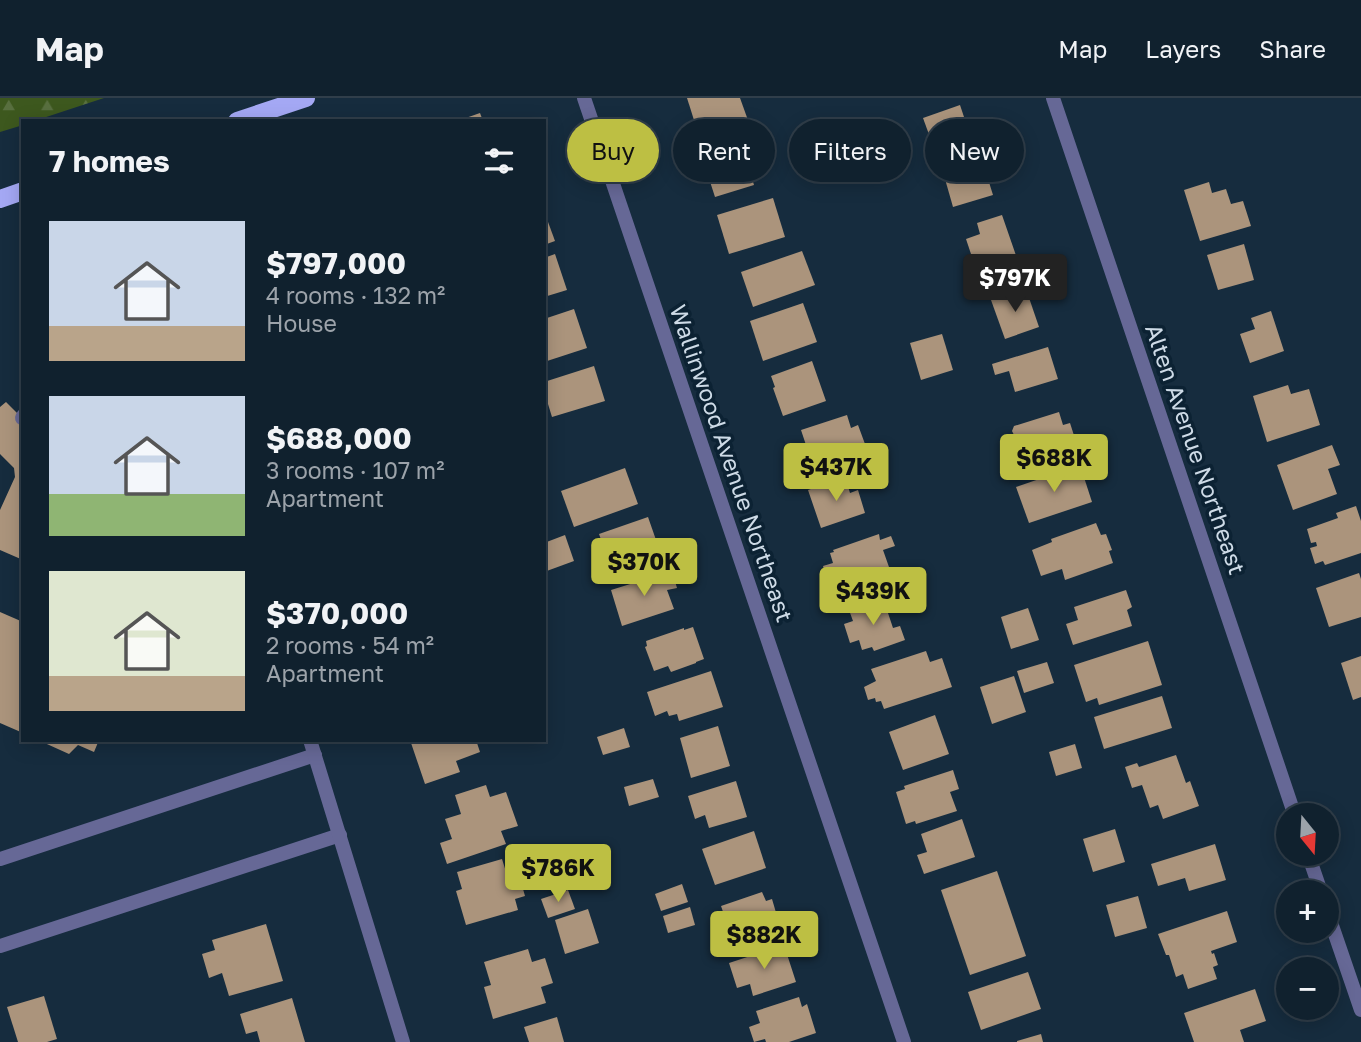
<!DOCTYPE html>
<html lang="en">
<head>
<meta charset="utf-8">
<style>
	:root { --surface:#10212e; --page:#1e2e3a; --text:#f1f3f6; --muted:#9ca3aa; --line:#303e4a; --accent:#bdbf43 }
	body { margin:0; font-family:"Golos Text",sans-serif; background:var(--page); color:var(--text); height:100vh; display:flex; flex-direction:column; font-size:26px; white-space:nowrap }
	* { box-sizing:border-box; margin:0 }
	p { font-size:23px; color:var(--muted) }
	.icon { flex:none; width:38px; height:38px; fill:none; stroke:currentColor; stroke-width:2; stroke-linecap:round; stroke-linejoin:round }
	.map { position:relative; flex:1; overflow:hidden }
	.side { position:absolute; left:21px; top:21px; width:525px; height:623px; display:flex; flex-direction:column; background:var(--surface); border-radius:0px; box-shadow:0 4px 18px #0003,0 0 0 2px var(--line) }
	.side>* { flex:none }
	.guide { position:absolute; left:567px; top:21px; width:665px; height:63px; display:flex; gap:14px }
	.needle { width:46px; rotate:162deg }
	.controls { position:absolute; left:1276px; top:705px; display:grid; gap:14px }
	.controls a { display:grid; place-items:center; width:63px; height:63px; border-radius:50%; background:var(--surface); box-shadow:0 4px 18px #0003,0 0 0 2px var(--line); font-size:35px }
	.price { position:absolute; translate:-50% -60px; padding:0 16px; border-radius:7px; background:var(--accent); color:#111; font-size:23px; line-height:46px; filter:drop-shadow(0 2px 4px #0008) }
	.price::after { content:''; position:absolute; left:50%; top:42px; width:21px; height:16px; margin-left:-10px; background:inherit; clip-path:polygon(0 0,100% 0,50% 100%) }
	.price.selected { background:#222; color:#fff }
	ul { padding:0; list-style:none }
	li { display:flex; align-items:center; gap:21px; height:175px; padding:0 28px }
	li span { display:grid; place-items:center; flex:none; width:196px; height:140px; border-radius:0px; color:#555 }
	li>.icon { margin-inline-start:auto }
	span .icon { width:84px; height:84px; fill:#fffc; stroke-width:1 }
	li b { font-size:30px }
	h2 { display:flex; justify-content:space-between; align-items:center; height:84px; padding:0 28px; font-size:30px }
	.pill { padding:0 24px; border-radius:32px; background:var(--surface); box-shadow:0 4px 18px #0003,0 0 0 2px var(--line); font-size:24px; line-height:63px }
	.pill.selected { background:var(--accent); color:#111 }
	header { display:flex; align-items:center; gap:42px; box-sizing:border-box; height:98px; padding:0 35px; background:var(--surface); border-bottom:2px solid var(--line) }
	header strong { font-size:33px }
	nav { display:flex; gap:38px; margin-inline-start:auto; font-size:24px }
	.map>svg:first-child { display:block }
	.forest { fill:url(#forest-firs) }
	.building { fill:#ab947c }
	.lines { fill:none; stroke-linecap:round; stroke-linejoin:round }
	.lane { stroke:#666896; stroke-width:14 }
	.street { stroke:#666896; stroke-width:14 }
	.primary { stroke:#a4a8f4; stroke-width:18 }
	.labels { text-anchor:middle; dominant-baseline:central; stroke-width:7; stroke-linejoin:round; paint-order:stroke }
	.street-label { font-size:23px; fill:#cedbe7; stroke:#0c2233 }
</style>
</head>
<body>
<header>
<strong>Map</strong>
<nav><a>Map</a><a>Layers</a><a>Share</a></nav>
</header>
<div class="map">
<svg width="1361" height="944" viewBox="0 0 1361 944">
	<defs>
		<pattern id="forest-firs" width="22" height="20" patternUnits="userSpaceOnUse" patternTransform="scale(1.75)"><rect width="22" height="20" fill="#3d581e"/><path d="M5 1l3.5 6h-7zM16 11l3.5 6h-7z" fill="#586f3f"/></pattern>
	</defs>
	<rect width="100%" height="100%" fill="#162c3e"/>
	<!-- forest -->
	<polygon class="forest" points="0,0 104,0 34,23 23,23 23,27 0,34"/>
	<!-- building -->
	<g class="building">
		<polygon points="687,0 740,0 749,25 700,41"/>
		<polygon points="960,7 971,40 935,53 923,20"/>
		<polygon points="480,15 483,23 460,23 460,22"/>
		<polygon points="739,47 743,58 760,52 765,69 750,74 754,87 715,99 702,59"/>
		<polygon points="980,55 993,97 953,109 941,67"/>
		<polygon points="1209,84 1212,95 1226,91 1231,106 1243,103 1251,128 1200,143 1184,92"/>
		<polygon points="773,100 785,139 729,156 717,117"/>
		<polygon points="544,113 555,143 544,147"/>
		<polygon points="1002,117 1020,169 974,185 967,167 974,165 966,141 980,136 977,125"/>
		<polygon points="1244,146 1254,182 1218,192 1207,157"/>
		<polygon points="802,153 815,187 753,209 741,174"/>
		<polygon points="555,156 567,192 544,199 544,160"/>
		<polygon points="1026,191 1039,229 1005,241 991,202"/>
		<polygon points="803,205 817,244 763,263 750,223"/>
		<polygon points="574,211 587,250 544,264 544,221"/>
		<polygon points="1271,213 1284,253 1250,265 1240,236 1255,231 1251,220"/>
		<polygon points="942,236 953,272 921,282 910,245"/>
		<polygon points="1048,249 1058,281 1015,294 1009,273 995,277 992,266"/>
		<polygon points="812,263 826,303 783,318 773,290 775,289 771,278"/>
		<polygon points="594,268 605,303 552,319 544,293 544,284"/>
		<polygon points="1288,287 1291,296 1309,291 1320,327 1267,344 1253,298"/>
		<polygon points="6,304 23,321 23,462 0,452 0,412 15,379 14,370 0,356 0,309"/>
		<polygon points="1059,314 1063,327 1070,325 1079,353 1034,367 1030,355 1018,358 1013,342 1016,341 1012,333 1014,328"/>
		<polygon points="847,317 851,330 858,327 865,346 851,351 855,362 819,374 818,371 805,376 798,356 808,353 801,332"/>
		<polygon points="1332,347 1340,367 1328,371 1337,396 1293,412 1277,367"/>
		<polygon points="1080,367 1092,404 1029,425 1016,389"/>
		<polygon points="625,370 638,406 574,429 561,393"/>
		<polygon points="845,379 850,395 858,392 865,415 821,430 808,392"/>
		<polygon points="1356,408 1361,423 1361,455 1325,467 1323,463 1315,466 1310,450 1317,448 1316,444 1311,445 1307,431 1338,420 1336,415"/>
		<polygon points="648,419 663,462 614,478 599,436"/>
		<polygon points="1096,425 1101,437 1106,436 1112,452 1109,453 1113,465 1065,482 1062,471 1041,478 1032,452 1052,444 1051,441"/>
		<polygon points="879,436 880,442 891,438 895,448 883,452 889,469 874,474 877,483 846,494 841,481 829,485 823,468 833,465 830,455 834,454 833,452"/>
		<polygon points="565,437 574,463 544,474 544,445"/>
		<polygon points="672,473 677,490 667,492 674,511 622,528 611,492"/>
		<polygon points="1359,475 1361,481 1361,519 1329,529 1316,490"/>
		<polygon points="1126,492 1132,509 1127,512 1132,528 1073,547 1066,526 1078,522 1074,509"/>
		<polygon points="883,500 893,530 900,528 905,542 874,553 872,549 862,552 859,542 850,545 844,526 853,523 849,512"/>
		<polygon points="1028,510 1039,542 1011,551 1001,519"/>
		<polygon points="0,514 23,524 23,635 0,625"/>
		<polygon points="693,529 704,561 696,564 696,565 671,574 668,568 654,573 645,549 647,548 646,543 684,530 684,532"/>
		<polygon points="1148,543 1162,587 1099,607 1097,600 1086,604 1074,567"/>
		<polygon points="926,553 930,564 942,560 952,589 884,611 881,603 876,604 875,600 868,602 864,589 876,583 871,571"/>
		<polygon points="1361,558 1361,599 1353,602 1341,565"/>
		<polygon points="1047,564 1054,585 1024,595 1017,573"/>
		<polygon points="711,573 723,609 679,623 677,616 669,618 667,613 655,618 647,594"/>
		<polygon points="1014,578 1026,614 992,626 980,589"/>
		<polygon points="1162,598 1172,630 1104,651 1094,619"/>
		<polygon points="935,617 949,656 903,672 889,634"/>
		<polygon points="718,628 730,668 691,680 680,640"/>
		<polygon points="624,630 630,649 603,657 597,639"/>
		<polygon points="38,642 99,642 94,654 78,647 69,656"/>
		<polygon points="410,642 476,642 480,654 456,663 460,674 425,686"/>
		<polygon points="1075,646 1082,670 1056,678 1049,654"/>
		<polygon points="1176,657 1186,685 1190,683 1199,708 1163,721 1158,707 1150,710 1142,687 1132,690 1125,669 1137,665 1139,669"/>
		<polygon points="953,672 959,691 950,694 957,713 916,726 915,723 906,726 896,694 905,691 904,688"/>
		<polygon points="653,681 659,699 629,708 624,689"/>
		<polygon points="736,683 747,719 709,730 705,717 695,721 688,698"/>
		<polygon points="486,687 490,699 506,694 518,728 501,733 506,746 447,766 440,745 452,741 445,721 461,716 455,697"/>
		<polygon points="962,721 975,759 924,776 917,757 927,754 921,736"/>
		<polygon points="1115,731 1125,764 1093,774 1083,741"/>
		<polygon points="754,733 766,770 715,787 702,751"/>
		<polygon points="1215,746 1226,782 1189,793 1185,780 1158,788 1151,766"/>
		<polygon points="502,761 508,780 519,777 525,798 515,801 518,812 466,827 456,793 462,791 457,774"/>
		<polygon points="997,773 1026,858 970,877 941,792"/>
		<polygon points="682,786 688,804 661,813 655,796"/>
		<polygon points="568,792 575,811 548,820 541,801"/>
		<polygon points="762,794 766,803 772,801 777,818 773,819 777,830 744,841 741,833 731,837 721,808"/>
		<polygon points="1138,798 1147,830 1115,839 1106,807"/>
		<polygon points="690,809 695,827 668,835 663,818"/>
		<polygon points="588,811 599,845 565,856 555,822"/>
		<polygon points="1227,813 1237,844 1211,853 1212,856 1214,855 1218,867 1213,869 1217,881 1188,891 1183,876 1176,879 1169,857 1166,857 1158,836"/>
		<polygon points="266,826 283,883 229,898 222,875 209,880 202,856 215,852 212,842"/>
		<polygon points="784,847 796,884 753,898 750,886 737,890 729,865"/>
		<polygon points="528,851 532,864 545,860 553,885 541,889 546,905 493,921 484,889 491,887 484,864"/>
		<polygon points="1028,874 1041,911 981,932 968,894"/>
		<polygon points="1255,891 1266,923 1240,932 1244,944 1194,944 1184,915"/>
		<polygon points="44,898 57,941 47,944 18,944 7,909"/>
		<polygon points="799,899 802,909 807,906 816,935 789,944 766,944 765,941 754,944 749,929 760,925 756,913"/>
		<polygon points="292,900 305,944 260,944 257,933 246,936 240,916"/>
		<polygon points="557,919 564,944 529,944 524,929"/>
		<polygon points="1041,936 1043,944 1017,944 1017,943"/>
	</g>
	<g class="lines">
		<!-- lane -->
		<g class="lane">
			<polyline points="22,320 23,318"/>
			<polyline points="0,761 315,657"/>
			<polyline points="0,848 340,737"/>
		</g>
		<!-- street -->
		<g class="street">
			<polyline points="584,0 904,944"/>
			<polyline points="1053,0 1295,718"/>
			<polyline points="310,642 403,944"/>
			<polyline points="1308,756 1321,794"/>
			<polyline points="1326,810 1361,912"/>
		</g>
		<!-- primary -->
		<g class="primary">
			<polyline points="237,23 306,0"/>
			<polyline points="0,101 23,93"/>
		</g>
	</g>
	<g class="labels">
		<!-- street labels -->
		<g class="street-label">
			<text transform="translate(1196 351) rotate(71)">Alten Avenue Northeast</text>
			<text transform="translate(732 365) rotate(71)">Wallinwood Avenue Northeast</text>
		</g>
	</g>
</svg>
<div class="controls">
<a><svg class="needle" viewBox="-14 -14 28 28"><path d="M0-13l5 13h-10z" fill="#e53935"/><path d="M0 13l5-13h-10z" fill="#9ca3aa"/></svg></a>
<a>+</a>
<a>−</a>
</div>
<b class="price selected" style="left:1015px;top:216px">$797K</b>
<b class="price" style="left:1054px;top:396px">$688K</b>
<b class="price" style="left:836px;top:405px">$437K</b>
<b class="price" style="left:644px;top:500px">$370K</b>
<b class="price" style="left:873px;top:529px">$439K</b>
<b class="price" style="left:558px;top:806px">$786K</b>
<b class="price" style="left:764px;top:873px">$882K</b>
<div class="guide">
<a class="pill selected">Buy</a>
<a class="pill">Rent</a>
<a class="pill">Filters</a>
<a class="pill">New</a>
</div>
<section class="side">
<h2>7 homes<svg class="icon" aria-label="filters" viewBox="0 0 24 24"><path d="M4 7h16M4 17h16"/><circle cx="9" cy="7" r="2"/><circle cx="15" cy="17" r="2"/></svg></h2>
<ul>
<li><span style="background:linear-gradient(#c9d6e8 75%,#b9a48a 0)"><svg class="icon" aria-label="home" viewBox="0 0 24 24"><path d="M3 11l9-7 9 7M6 9v11h12V9"/></svg></span><div><b>$797,000</b><p>4 rooms · 132 m²</p><p>House</p></div></li>
<li><span style="background:linear-gradient(#c9d6e8 70%,#8fb573 0)"><svg class="icon" aria-label="home" viewBox="0 0 24 24"><path d="M3 11l9-7 9 7M6 9v11h12V9"/></svg></span><div><b>$688,000</b><p>3 rooms · 107 m²</p><p>Apartment</p></div></li>
<li><span style="background:linear-gradient(#dfe7d0 75%,#b9a48a 0)"><svg class="icon" aria-label="home" viewBox="0 0 24 24"><path d="M3 11l9-7 9 7M6 9v11h12V9"/></svg></span><div><b>$370,000</b><p>2 rooms · 54 m²</p><p>Apartment</p></div></li>
</ul>
</section>
</div>
</body>
</html>
